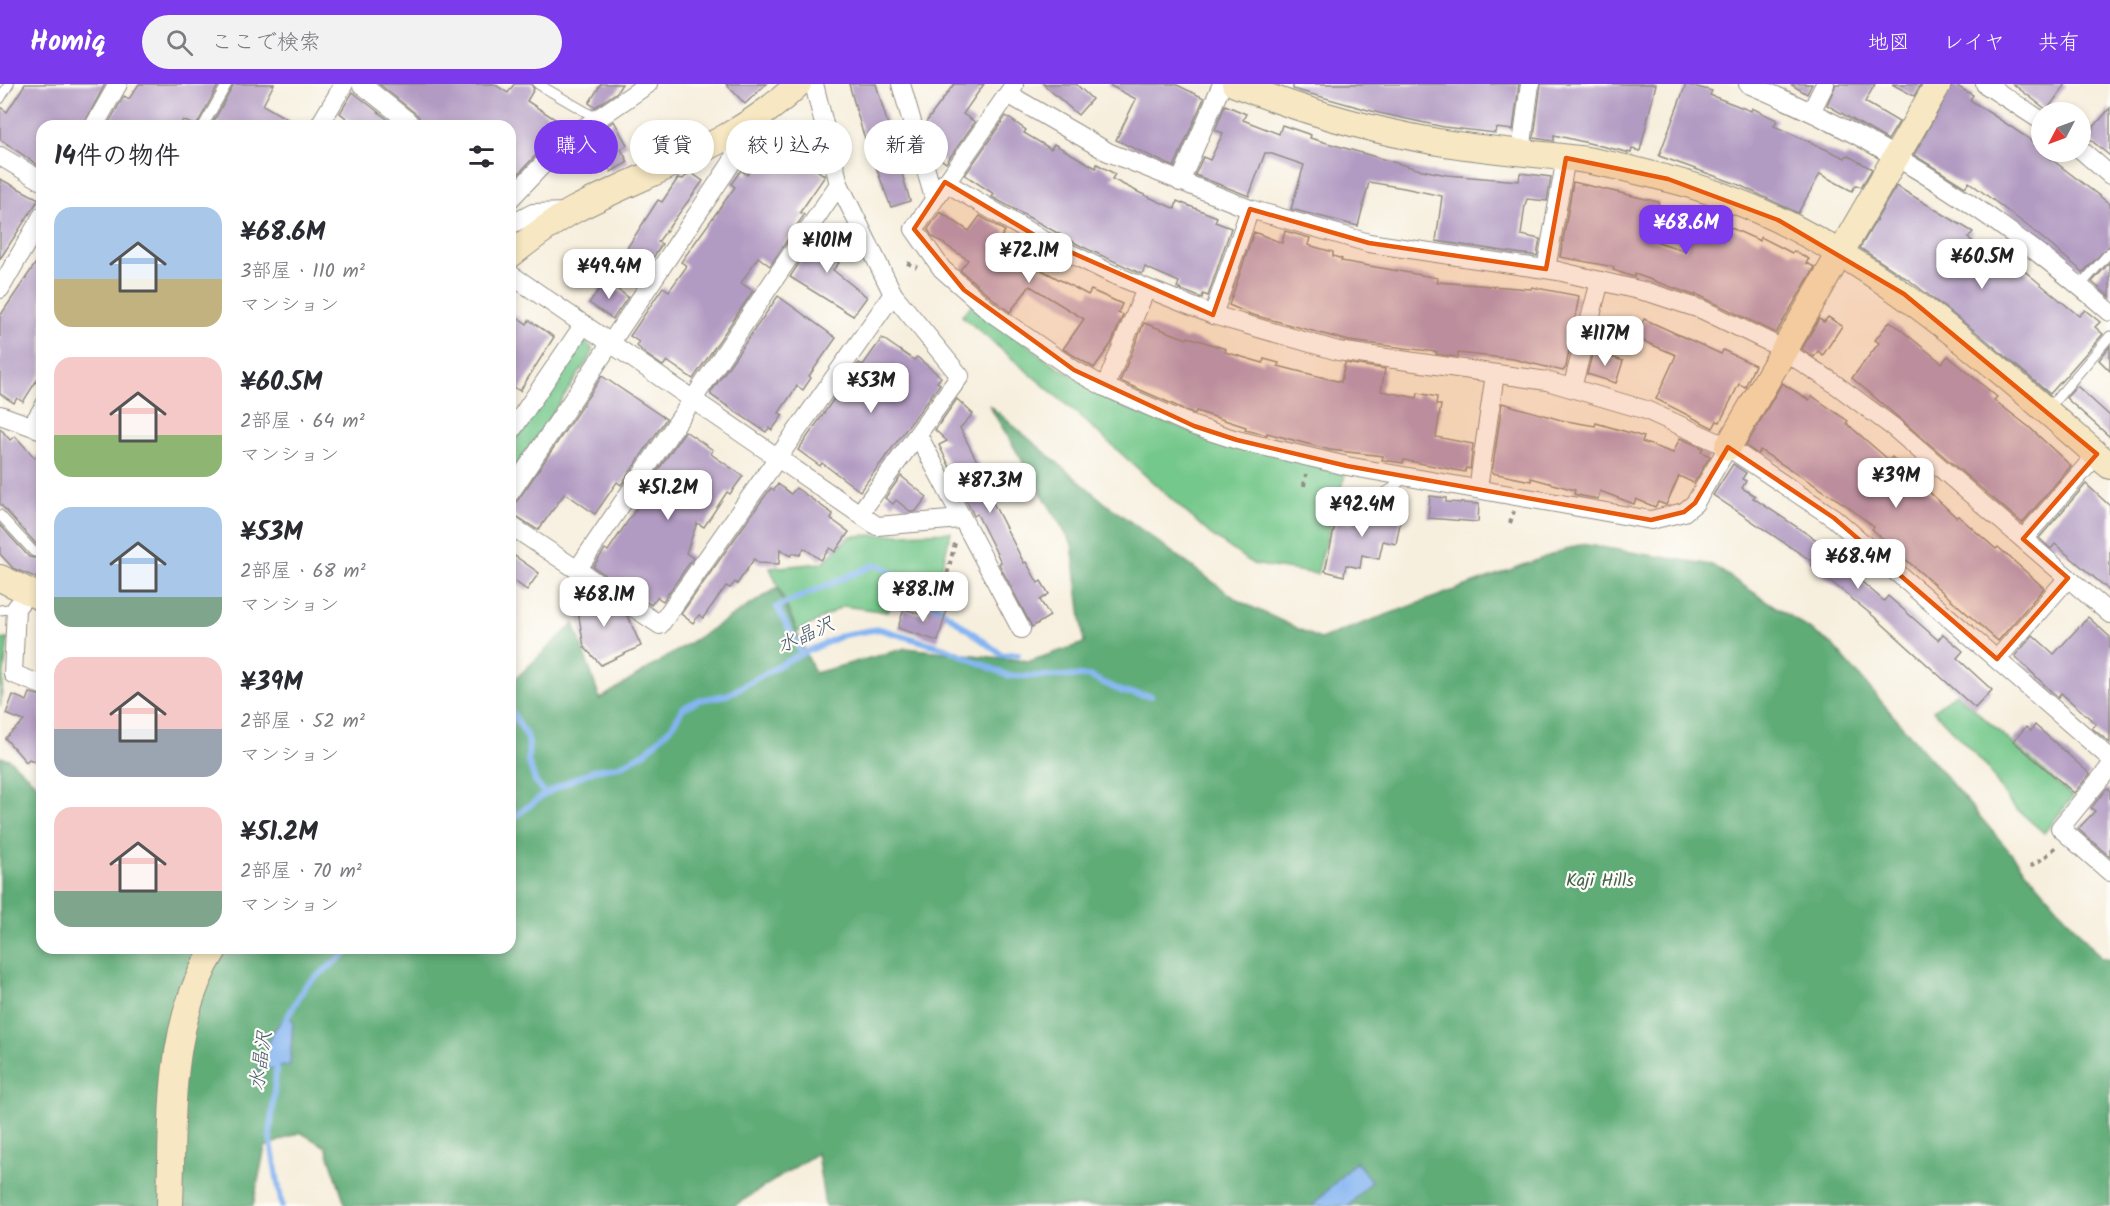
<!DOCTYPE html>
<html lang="ja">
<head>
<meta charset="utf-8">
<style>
	:root { --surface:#fff; --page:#f2f2f3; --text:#2b2b33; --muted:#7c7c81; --accent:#7c3aed }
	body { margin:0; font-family:Kalam,"Klee One",sans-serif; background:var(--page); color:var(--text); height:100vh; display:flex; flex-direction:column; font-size:22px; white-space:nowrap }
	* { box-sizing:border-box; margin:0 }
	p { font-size:20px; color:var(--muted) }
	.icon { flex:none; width:33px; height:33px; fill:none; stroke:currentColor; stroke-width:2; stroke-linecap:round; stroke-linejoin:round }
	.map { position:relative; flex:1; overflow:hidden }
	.sheet { position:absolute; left:36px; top:36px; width:480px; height:834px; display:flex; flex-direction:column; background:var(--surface); border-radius:18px; box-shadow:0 3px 9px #0003 }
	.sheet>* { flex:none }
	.top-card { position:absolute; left:534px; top:36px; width:570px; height:54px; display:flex; gap:12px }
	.needle { width:39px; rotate:229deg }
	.buttons { position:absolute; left:2031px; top:18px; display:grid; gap:12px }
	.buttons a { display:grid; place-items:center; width:60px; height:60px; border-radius:50%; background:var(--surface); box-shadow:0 3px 9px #0003; font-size:30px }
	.price { position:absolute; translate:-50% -51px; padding:0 14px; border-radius:12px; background:#fff; color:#222; font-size:20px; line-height:39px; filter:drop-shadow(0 2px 3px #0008) }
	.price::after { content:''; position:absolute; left:50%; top:36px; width:18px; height:14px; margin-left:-9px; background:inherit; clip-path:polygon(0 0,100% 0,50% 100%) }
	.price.current { background:var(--accent); color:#fff }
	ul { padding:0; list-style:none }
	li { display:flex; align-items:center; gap:18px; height:150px; padding:0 18px }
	li span { display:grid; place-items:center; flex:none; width:168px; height:120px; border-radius:18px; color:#555 }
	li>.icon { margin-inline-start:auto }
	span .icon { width:72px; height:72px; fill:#fffc; stroke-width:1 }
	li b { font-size:26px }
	h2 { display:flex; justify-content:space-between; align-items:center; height:72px; padding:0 18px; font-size:26px }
	.chip { padding:0 21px; border-radius:27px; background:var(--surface); box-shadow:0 3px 9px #0003; font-size:21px; line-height:54px }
	.chip.current { background:var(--accent); color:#fff }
	header { display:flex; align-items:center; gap:36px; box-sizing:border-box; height:84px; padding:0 30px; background:var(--accent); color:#fff }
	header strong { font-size:28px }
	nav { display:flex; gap:33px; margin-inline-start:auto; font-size:21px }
	.search { width:420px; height:54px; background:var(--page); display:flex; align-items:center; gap:15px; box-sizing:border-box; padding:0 21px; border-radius:33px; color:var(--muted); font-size:22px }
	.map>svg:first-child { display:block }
	.green { fill:#74c88b; stroke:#507a5b; stroke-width:1.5 }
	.forest { fill:#5fac77; stroke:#456c51; stroke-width:1.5 }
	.water { fill:#85b5f1; stroke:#58708e; stroke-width:1.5 }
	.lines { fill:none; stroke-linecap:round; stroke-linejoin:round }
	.stream { stroke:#85b5f1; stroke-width:6 }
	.building { fill:#b29bc2 }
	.lane-casing { stroke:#918d84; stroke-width:11 }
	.street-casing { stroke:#918d84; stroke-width:20 }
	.secondary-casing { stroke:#918d84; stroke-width:28 }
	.path { stroke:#918d84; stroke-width:4; stroke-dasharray:4.5 4.5; stroke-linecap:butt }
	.lane { stroke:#fff; stroke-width:9 }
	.street { stroke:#fff; stroke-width:18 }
	.secondary { stroke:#f7e8c3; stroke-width:26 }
	.marked { fill:#e8590c; fill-opacity:0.2; stroke:#e8590c; stroke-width:4.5; stroke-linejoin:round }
	.labels { text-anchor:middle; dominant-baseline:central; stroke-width:4.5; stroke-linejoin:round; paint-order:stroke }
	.park-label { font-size:18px; fill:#45624d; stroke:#fdfcf7 }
	.water-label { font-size:20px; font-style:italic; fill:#4a5b70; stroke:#fdfcf7 }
</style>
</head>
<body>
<header>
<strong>Homiq</strong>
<div class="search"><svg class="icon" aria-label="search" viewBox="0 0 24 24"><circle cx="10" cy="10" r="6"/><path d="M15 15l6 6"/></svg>ここで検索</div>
<nav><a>地図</a><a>レイヤ</a><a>共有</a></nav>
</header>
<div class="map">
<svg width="2110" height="1122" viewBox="0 0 2110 1122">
	<rect width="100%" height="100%" fill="#fdfcf7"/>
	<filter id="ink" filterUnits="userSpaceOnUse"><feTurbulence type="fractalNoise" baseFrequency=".0167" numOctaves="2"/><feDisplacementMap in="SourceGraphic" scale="12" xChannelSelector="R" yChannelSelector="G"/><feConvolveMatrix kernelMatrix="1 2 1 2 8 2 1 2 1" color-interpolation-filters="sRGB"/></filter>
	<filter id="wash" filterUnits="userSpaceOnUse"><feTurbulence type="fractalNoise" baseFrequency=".008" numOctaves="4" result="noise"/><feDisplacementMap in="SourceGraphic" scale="24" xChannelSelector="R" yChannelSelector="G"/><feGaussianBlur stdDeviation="1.35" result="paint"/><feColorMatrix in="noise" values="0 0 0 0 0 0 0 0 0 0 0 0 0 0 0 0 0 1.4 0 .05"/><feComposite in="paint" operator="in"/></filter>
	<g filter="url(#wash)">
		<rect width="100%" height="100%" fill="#f7efde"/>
		<!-- green -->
		<g class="green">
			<polygon points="973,219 1049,277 1116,320 1185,345 1346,387 1317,490 1253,480 1210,450 1081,333 962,232"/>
			<polygon points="584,257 592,264 592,270 510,393 510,362 578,260"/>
			<polygon points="951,448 936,505 903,493 888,528 843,522 798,548 770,484 822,479 851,452"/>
			<polygon points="8,555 0,622 0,556"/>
			<polygon points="1956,609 2073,713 2044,749 2010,719 1986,682 1933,626"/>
		</g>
		<!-- forest -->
		<polygon class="forest" points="989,321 1105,419 1239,517 1320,555 1581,460 1712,481 1832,560 2101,874 2110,876 2110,1122 825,1122 817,1069 734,1122 346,1122 326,1063 300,1048 265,1063 253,1122 0,1122 0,673 9,675 42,705 42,864 510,864 510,600 574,539 600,615 777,504 815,589 906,564 1030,577 1084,559 1072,460"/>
		<!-- water -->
		<g class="water">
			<polygon points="286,931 293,936 290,981 257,987 273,948"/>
			<polygon points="1356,1077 1371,1097 1349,1122 1312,1122"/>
		</g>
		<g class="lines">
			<!-- stream -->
			<g class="stream">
				<polyline points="802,570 777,523 874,481 884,483 1002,571 1018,570"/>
				<polyline points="510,625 526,651 529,658 528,677 536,699 545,710"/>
				<polyline points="510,736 545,710 570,697 594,686 620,682 646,668 673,641 683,624 699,616 727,611 793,574 843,551 879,545 948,565 1009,592 1089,592 1123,608 1151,612"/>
				<polyline points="285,937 306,901 353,864"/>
				<polyline points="277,976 270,1053 282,1122"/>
			</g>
		</g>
		<g id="blocks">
			<!-- building -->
			<g class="building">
				<polygon points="25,0 105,0 83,42 42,42 42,84 0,55 0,23 7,28"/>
				<polygon points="139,0 219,0 196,42 183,36 179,42 107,42 124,12 129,15"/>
				<polygon points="234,0 274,0 263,21 299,42 211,42"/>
				<polygon points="379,0 494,0 508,9 514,0 531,0 534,5 527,17 561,39 548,58 510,99 510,42 418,42 419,33 415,29"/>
				<polygon points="601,0 622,0 617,8 595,23 589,19"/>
				<polygon points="726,0 766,0 745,20"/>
				<polygon points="849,0 876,0 910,117 891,123 862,46"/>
				<polygon points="954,0 984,0 963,30 975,38 946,79 933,69 924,41"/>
				<polygon points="1043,0 1076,0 1092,15 1078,31"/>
				<polygon points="1107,0 1175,0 1204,14 1174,83 1116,56 1136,15"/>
				<polygon points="1293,0 1519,0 1513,46 1496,44 1495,49 1444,43 1379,29 1293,5"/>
				<polygon points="1541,0 1656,0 1640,67 1632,65 1631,69 1554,51 1554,57 1534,54"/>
				<polygon points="1686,0 1712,7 1710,11 1751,27 1752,24 1777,36 1774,42 1845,74 1847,71 1872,85 1861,103 1856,101 1852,107 1820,90 1798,129 1737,100 1659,72"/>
				<polygon points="1790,0 1812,0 1807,10"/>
				<polygon points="1836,0 1875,0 1865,18 1899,38 1888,56 1827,21"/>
				<polygon points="1892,0 1921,0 1914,12"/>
				<polygon points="1953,0 1973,11 1970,16 2040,62 2042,68 2110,120 2110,161 2083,188 2029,143 1969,98 1965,103 1914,71"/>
				<polygon points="2013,0 2066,0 2047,26"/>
				<polygon points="353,8 354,9 396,42 356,42 340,29"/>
				<polygon points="1225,21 1246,30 1243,36 1279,50 1282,41 1311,51 1310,54 1417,85 1447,91 1519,97 1520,89 1551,93 1547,117 1527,115 1525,121 1521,151 1540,155 1537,172 1436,157 1442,112 1404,104 1369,98 1358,142 1291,125 1304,81 1269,69 1265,69 1249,112 1195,91 1203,73 1210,76 1223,49 1215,46"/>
				<polygon points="2110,24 2110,72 2086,52"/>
				<polygon points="1006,32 1026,46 1024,49 1051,65 1054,60 1096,84 1097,80 1115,90 1112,95 1140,109 1175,125 1177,117 1217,133 1215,138 1231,144 1208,212 1203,210 1202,214 1177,204 1179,198 1145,183 1142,190 1081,162 992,113 994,110 965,91"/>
				<polygon points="614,37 627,61 621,65 628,78 611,88 592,52"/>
				<polygon points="777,49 782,53 786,49 802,61 795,70 825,92 803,124 800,128 804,131 770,182 758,173 741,199 753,207 693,295 667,277 663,282 647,271 636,261 639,258 630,252 663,203 669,207 687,182 681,178 735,103 731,100 741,86 747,91"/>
				<polygon points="690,88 703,97 658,158 662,160 649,180 627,164 658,116 662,118 678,94 683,95"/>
				<polygon points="0,95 39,115 0,175"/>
				<polygon points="1573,98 1659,118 1649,155 1685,167 1697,135 1705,138 1707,133 1760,157 1761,153 1792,169 1794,167 1809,175 1806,179 1815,183 1776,249 1696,210 1696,212 1635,190 1634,193 1613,186 1614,183 1560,173"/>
				<polygon points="1896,102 1973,148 1968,154 2006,180 2010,175 2079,232 2085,226 2100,238 2095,243 2103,250 2050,310 1980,251 1909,196 1860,164"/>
				<polygon points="940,128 969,147 980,132 1005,147 999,156 1004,159 1001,164 1088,211 1091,206 1122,220 1118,229 1123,231 1111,260 1094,284 1063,265 1084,235 1030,202 1010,228 999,220 960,186 968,176 932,152 928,145"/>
				<polygon points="822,144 844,160 833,175 839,179 833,186 867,213 853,232 790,193"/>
				<polygon points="1285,147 1310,154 1308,161 1333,168 1333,172 1342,175 1341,177 1438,194 1437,198 1531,205 1532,203 1579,212 1566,283 1563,287 1513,275 1458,269 1458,273 1436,270 1437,268 1349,257 1250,230 1229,221 1254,148 1282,159"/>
				<polygon points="42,170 42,288 23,318 17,314 14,319 0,310 0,232"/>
				<polygon points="2110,178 2110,213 2092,198"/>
				<polygon points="605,197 628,213 613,235 589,219"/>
				<polygon points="778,212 836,254 809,292 811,294 803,306 797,302 779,329 783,331 772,346 769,344 766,348 711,311 711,308"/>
				<polygon points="510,228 527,240 529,236 554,253 520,307 510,301"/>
				<polygon points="1828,233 1842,242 1823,271 1818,267 1814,273 1802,265 1819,235 1824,238"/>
				<polygon points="1644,235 1721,270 1723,266 1755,281 1745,303 1739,300 1720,338 1717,337 1713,344 1656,315 1676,271 1636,254"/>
				<polygon points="1890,237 1942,279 1948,272 1997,313 1994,316 2029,343 2071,382 2022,439 1852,294 1879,259 1875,256"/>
				<polygon points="1144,239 1187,255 1188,253 1226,265 1225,268 1263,279 1264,275 1279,279 1278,282 1341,298 1345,279 1385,285 1381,307 1417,314 1418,309 1437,313 1436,321 1441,321 1436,353 1473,360 1470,385 1466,384 1465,388 1404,376 1403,379 1382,376 1383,372 1330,366 1267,349 1267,351 1245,346 1246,343 1196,327 1195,330 1120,297"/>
				<polygon points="882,254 914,276 917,273 941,293 937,298 940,300 860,407 822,379 820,382 798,366 859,279 863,281"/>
				<polygon points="2110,262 2110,287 2099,276"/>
				<polygon points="1593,267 1623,277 1616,299 1587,290"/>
				<polygon points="602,292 666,335 621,401 617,398 595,430 565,409 539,445 536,445 510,428 510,423 519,415"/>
				<polygon points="1782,299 1809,316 1812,312 1848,337 1846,339 1889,376 1892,373 1956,433 1958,432 1996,465 1998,463 2044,504 1998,557 1903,473 1872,445 1874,443 1846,421 1760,366 1758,370 1746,362"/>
				<polygon points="2077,302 2110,332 2110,353 2066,314"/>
				<polygon points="957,315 973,330 960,344 981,385 987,407 1024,479 1026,478 1038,499 1041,497 1049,510 1040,516 1050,532 1032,543 999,480 1001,478 977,430 974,432 939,361 947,357 935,346"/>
				<polygon points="1502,319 1561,336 1595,342 1596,339 1644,353 1642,358 1673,369 1680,354 1703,364 1701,368 1710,372 1694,399 1679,392 1666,421 1658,418 1655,423 1636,415 1634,420 1600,407 1598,415 1582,412 1574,410 1575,406 1531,394 1531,397 1492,389"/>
				<polygon points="0,344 10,356 15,352 35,374 42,367 42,461 37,461 0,420"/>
				<polygon points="685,347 713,366 711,370 743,392 730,410 727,408 704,443 697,439 686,469 693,474 663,517 657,513 651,521 593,483 605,465 608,467 642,416 639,414"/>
				<polygon points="1733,380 1746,389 1742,395 1746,397 1742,404 1755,412 1753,414 1827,463 1831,459 1855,480 1852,484 1858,489 1855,492 1884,517 1888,512 1938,556 1943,550 1963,567 1957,574 1992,606 1975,624 1878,536 1811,481 1813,478 1713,411"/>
				<polygon points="901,392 927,413 916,427 911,428 896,416 893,420 885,414"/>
				<polygon points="778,400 791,410 796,404 833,430 831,435 849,448 835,468 830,464 821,476 804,464 800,471 793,469 791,472 780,465 779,480 759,479 754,475 737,500 735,498 730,504 726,502 703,534 699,531 693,539 681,530 760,419 771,404 774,406"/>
				<polygon points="2086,400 2110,422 2110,507 2055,460 2051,465 2039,454"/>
				<polygon points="1430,412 1446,414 1446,418 1479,420 1478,438 1428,434"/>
				<polygon points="1366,421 1402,429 1396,460 1383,457 1379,475 1362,471 1360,484 1346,481 1344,492 1325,487 1336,436 1352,440 1355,427 1365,429"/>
				<polygon points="0,441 29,473 42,475 42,496 13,484 0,470"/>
				<polygon points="515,472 539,489 527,506 510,494 510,480"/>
				<polygon points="579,500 628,533 641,562 601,581 584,563 576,515 571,511"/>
				<polygon points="929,523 946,528 938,557 898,544 904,525 927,532"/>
				<polygon points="2088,533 2110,553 2110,659 2092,644 2096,640 2061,609 2058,614 2015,572 2033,551 2054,570"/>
				<polygon points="30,609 42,612 42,680 29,675 26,678 5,654 24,637 6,630 13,611 27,617"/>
				<polygon points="2035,641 2090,690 2074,709 2013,657 2026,643 2031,647"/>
				<polygon points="2107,704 2110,707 2110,773 2078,745 2095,727 2091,724"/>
			</g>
		</g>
	</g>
	<g filter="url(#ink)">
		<use href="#blocks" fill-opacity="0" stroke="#918d84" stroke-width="1.5"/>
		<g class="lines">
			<defs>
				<g id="lane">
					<polyline points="538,0 598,35"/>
					<polyline points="0,15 9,0"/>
					<polyline points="203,42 227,0"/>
					<polyline points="2080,202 2110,168"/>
					<polyline points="2048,325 2110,252"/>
					<polyline points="27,341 42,317"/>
					<path d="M 1337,414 C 1368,413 1383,418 1405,392"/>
					<polyline points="0,431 34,468 42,468"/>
					<polyline points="0,526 16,524"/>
				</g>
				<g id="street">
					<polyline points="361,0 408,37"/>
					<polyline points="814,0 839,100 893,210 960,292 860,429"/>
					<polyline points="901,0 934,114"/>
					<path d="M 1748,0 C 1886,57 1998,131 2110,228"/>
					<polyline points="1985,0 2042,37"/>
					<polyline points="1014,1 914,145 942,185 992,229 1074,286 1105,303 1194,342 1237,356 1347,382 1651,436 1684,428 1695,419 1728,363"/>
					<polyline points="1008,10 1108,68 1250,125 1369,159 1558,187 1651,209 1703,226 1775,261 1831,297 1893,343 2110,530"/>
					<polyline points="1812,26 1825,0"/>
					<polyline points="94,42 118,0"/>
					<polyline points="319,42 344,0"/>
					<polyline points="2080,65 2110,91"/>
					<polyline points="1521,68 1530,0"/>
					<polyline points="0,72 42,97"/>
					<polyline points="945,98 1041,155 1112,190 1213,231 1338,267 1547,297 1646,326 1728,363 1834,434 2110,674"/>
					<polyline points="1180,98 1222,0"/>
					<polyline points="510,115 565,57 648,0"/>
					<polyline points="510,141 533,129 568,128"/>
					<polyline points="1546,185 1566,74"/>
					<polyline points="510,190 877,442 961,435"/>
					<polyline points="0,205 42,132"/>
					<polyline points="1213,231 1250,125"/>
					<polyline points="1105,303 1146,205"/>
					<polyline points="1572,304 1600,197"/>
					<polyline points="0,331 42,346"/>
					<polyline points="510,349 584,240"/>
					<polyline points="918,351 1021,545"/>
					<polyline points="1478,405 1495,290"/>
					<polyline points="510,409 732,78 744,41"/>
					<polyline points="510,441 660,541 893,210"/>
					<polyline points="2023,455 2097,370"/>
					<polyline points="577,486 839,100"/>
					<polyline points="28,509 16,524 13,590 42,601"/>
					<polyline points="1997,575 2068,494"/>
					<polyline points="2110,683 2060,744 2110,788"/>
				</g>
				<g id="secondary">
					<path d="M 1235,0 C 1300,26 1369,46 1438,58 C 1484,66 1532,69 1579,75 C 1608,79 1637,87 1665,94 C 1841,138 1977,267 2110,382"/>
					<path d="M 510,171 C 529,156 552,138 574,126 C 647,88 738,60 798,0"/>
					<polyline points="1728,363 1938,0"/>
					<polyline points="0,494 42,514"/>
					<path d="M 170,1122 C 173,1037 166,939 215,864"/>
				</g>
			</defs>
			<!-- lane casing -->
			<use href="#lane" class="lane-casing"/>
			<!-- street casing -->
			<use href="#street" class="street-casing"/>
			<!-- secondary casing -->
			<use href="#secondary" class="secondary-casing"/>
			<!-- path -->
			<g class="path">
				<polyline points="907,179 917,183"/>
				<polyline points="1304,402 1306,390"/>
				<polyline points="1510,439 1514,427"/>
				<polyline points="937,514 943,507 955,459"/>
				<polyline points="2030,782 2044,774 2057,762"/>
			</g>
			<!-- lane -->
			<use href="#lane" class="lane"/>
			<!-- street -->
			<use href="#street" class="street"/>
			<!-- secondary -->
			<use href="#secondary" class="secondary"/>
		</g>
	</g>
	<!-- marked area -->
	<path class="marked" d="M 1566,74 L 1668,95 L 1778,136 L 1904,210 L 2097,370 L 2023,455 L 2068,494 L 1997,575 L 1834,434 L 1728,363 L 1695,419 L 1684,428 L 1651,436 L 1347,382 L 1237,356 L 1194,342 L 1074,286 L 964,206 L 914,145 L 945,98 L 1041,155 L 1213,231 L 1250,125 L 1369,159 L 1546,185 Z"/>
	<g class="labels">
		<!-- park labels -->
		<g class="park-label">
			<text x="1600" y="797">Kaji Hills</text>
		</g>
		<!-- water labels -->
		<g class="water-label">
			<text transform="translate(806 552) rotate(-24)">水晶沢</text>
			<text transform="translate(262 977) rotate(-82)">水晶沢</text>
		</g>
	</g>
</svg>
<div class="buttons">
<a><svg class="needle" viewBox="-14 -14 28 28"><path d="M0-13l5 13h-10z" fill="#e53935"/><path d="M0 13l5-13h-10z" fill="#7c7c81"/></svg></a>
</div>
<b class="price current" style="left:1686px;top:172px">¥68.6M</b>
<b class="price" style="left:827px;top:190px">¥101M</b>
<b class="price" style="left:1029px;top:200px">¥72.1M</b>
<b class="price" style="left:1982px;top:206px">¥60.5M</b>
<b class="price" style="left:609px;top:216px">¥49.4M</b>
<b class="price" style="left:1605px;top:283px">¥117M</b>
<b class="price" style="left:871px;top:330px">¥53M</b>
<b class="price" style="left:1896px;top:425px">¥39M</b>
<b class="price" style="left:990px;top:430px">¥87.3M</b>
<b class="price" style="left:668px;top:437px">¥51.2M</b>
<b class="price" style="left:1362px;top:454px">¥92.4M</b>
<b class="price" style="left:1858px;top:506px">¥68.4M</b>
<b class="price" style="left:923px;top:539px">¥88.1M</b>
<b class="price" style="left:604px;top:544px">¥68.1M</b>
<div class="top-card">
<a class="chip current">購入</a>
<a class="chip">賃貸</a>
<a class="chip">絞り込み</a>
<a class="chip">新着</a>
</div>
<section class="sheet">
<h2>14件の物件<svg class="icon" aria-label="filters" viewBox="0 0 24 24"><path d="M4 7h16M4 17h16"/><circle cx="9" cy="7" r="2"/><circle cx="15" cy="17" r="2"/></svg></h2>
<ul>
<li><span style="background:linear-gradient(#a9c7e8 60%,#c2b280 0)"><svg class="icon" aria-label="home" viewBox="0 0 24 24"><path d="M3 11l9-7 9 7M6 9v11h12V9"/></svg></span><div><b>¥68.6M</b><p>3部屋 · 110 m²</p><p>マンション</p></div></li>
<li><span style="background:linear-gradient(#f6c9c9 65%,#8fb573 0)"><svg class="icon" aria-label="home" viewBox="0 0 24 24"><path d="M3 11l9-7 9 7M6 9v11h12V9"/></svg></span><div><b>¥60.5M</b><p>2部屋 · 64 m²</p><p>マンション</p></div></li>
<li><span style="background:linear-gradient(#a9c7e8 75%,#7fa58c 0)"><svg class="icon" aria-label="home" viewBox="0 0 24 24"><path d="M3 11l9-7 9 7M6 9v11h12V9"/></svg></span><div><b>¥53M</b><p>2部屋 · 68 m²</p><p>マンション</p></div></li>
<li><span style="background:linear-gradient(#f6c9c9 60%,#9aa5b1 0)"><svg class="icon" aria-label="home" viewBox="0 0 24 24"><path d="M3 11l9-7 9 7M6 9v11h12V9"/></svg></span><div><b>¥39M</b><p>2部屋 · 52 m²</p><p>マンション</p></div></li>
<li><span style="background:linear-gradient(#f6c9c9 70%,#7fa58c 0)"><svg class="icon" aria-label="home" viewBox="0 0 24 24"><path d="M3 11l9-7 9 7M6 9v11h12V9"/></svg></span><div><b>¥51.2M</b><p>2部屋 · 70 m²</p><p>マンション</p></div></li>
</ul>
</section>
</div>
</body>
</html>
